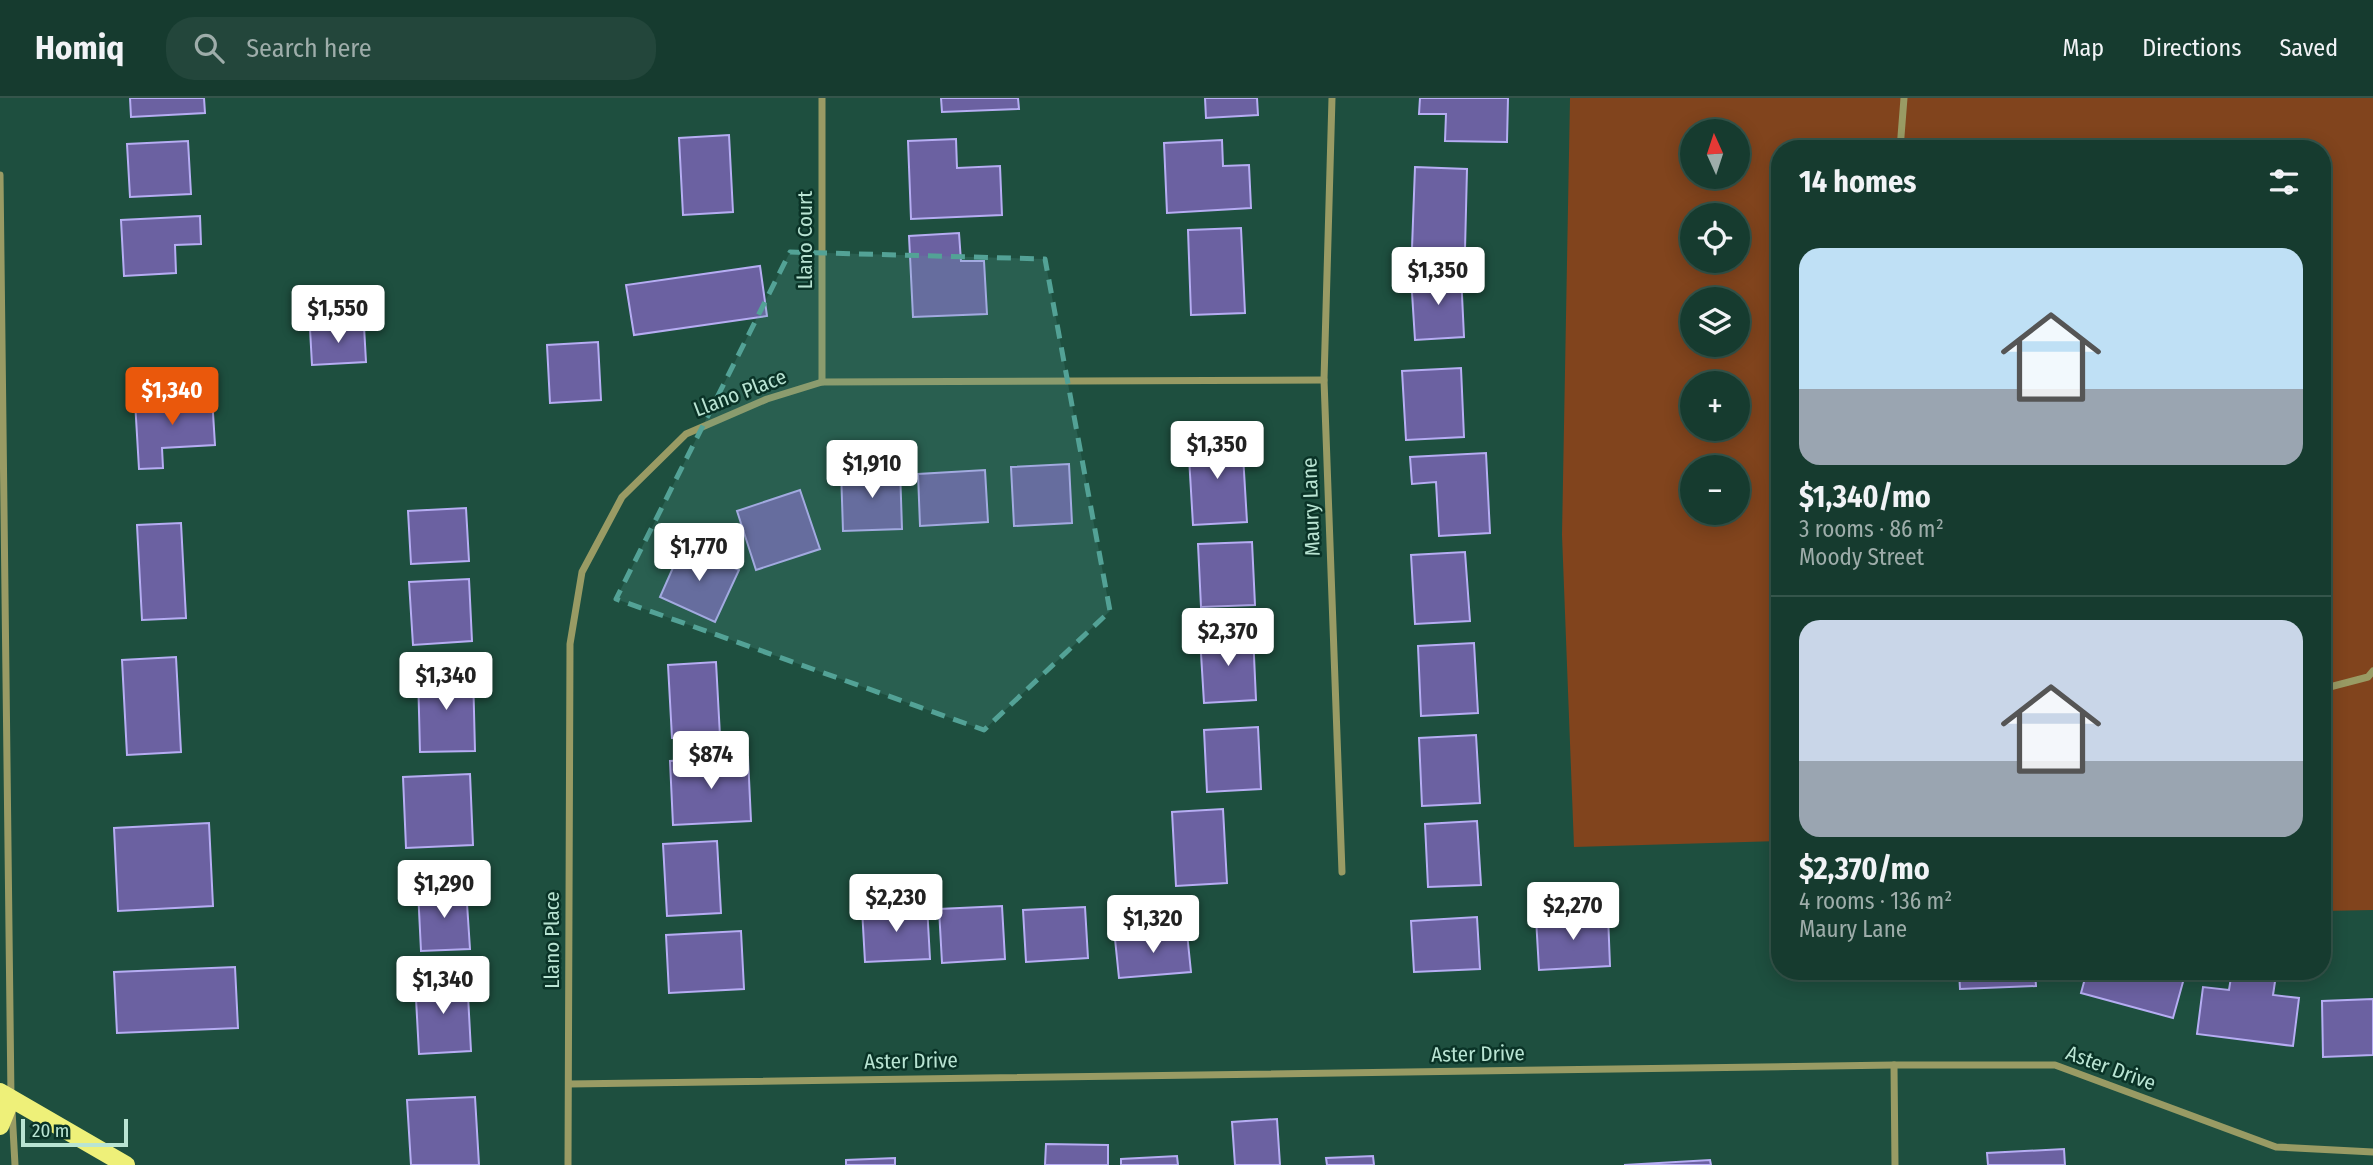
<!DOCTYPE html>
<html lang="en">
<head>
<meta charset="utf-8">
<style>
	:root { --surface:#163b2f; --page:#23463b; --text:#f1f3f6; --muted:#9eadaa; --line:#35554b; --accent:#ea580c }
	body { margin:0; font-family:"Fira Sans Condensed",sans-serif; background:var(--page); color:var(--text); height:100vh; display:flex; flex-direction:column; font-size:26px; white-space:nowrap }
	* { box-sizing:border-box; margin:0 }
	p { font-size:23px; color:var(--muted) }
	.icon { flex:none; width:38px; height:38px; fill:none; stroke:currentColor; stroke-width:2; stroke-linecap:round; stroke-linejoin:round }
	.map { position:relative; flex:1; overflow:hidden }
	.drawer { position:absolute; left:1771px; top:42px; width:560px; height:840px; display:flex; flex-direction:column; background:var(--surface); border-radius:28px; box-shadow:0 4px 18px #0003,0 0 0 2px var(--line) }
	.drawer>* { flex:none }
	.needle { width:46px; rotate:357deg }
	.controls { position:absolute; left:1680px; top:21px; display:grid; gap:14px }
	.controls a { display:grid; place-items:center; width:70px; height:70px; border-radius:50%; background:var(--surface); box-shadow:0 4px 18px #0003,0 0 0 2px var(--line); font-size:35px }
	.scale { position:absolute; left:21px; bottom:18px; width:107px; box-sizing:border-box; padding-left:7px; border:4px solid #b9e4d3; border-top:0; font-size:19px; line-height:24px; white-space:nowrap; color:#b9e4d3; -webkit-text-stroke:5px #0a3327; paint-order:stroke }
	.price { position:absolute; translate:-50% -60px; padding:0 16px; border-radius:7px; background:#fff; color:#222; font-size:23px; line-height:46px; filter:drop-shadow(0 2px 4px #0008) }
	.price::after { content:''; position:absolute; left:50%; top:42px; width:21px; height:16px; margin-left:-10px; background:inherit; clip-path:polygon(0 0,100% 0,50% 100%) }
	.price.current { background:var(--accent); color:#fff }
	ul { padding:0; list-style:none }
	li { display:grid; align-content:center; gap:14px; height:371px; padding:0 28px }
	li+li { border-top:2px solid var(--line) }
	li span { display:grid; place-items:center; height:217px; border-radius:21px; color:#555 }
	li>.icon { margin-inline-start:auto }
	span .icon { width:126px; height:126px; fill:#fffc; stroke-width:1 }
	li b { font-size:30px }
	h2 { display:flex; justify-content:space-between; align-items:center; height:84px; padding:0 28px; font-size:30px }
	header { display:flex; align-items:center; gap:42px; box-sizing:border-box; height:98px; padding:0 35px; background:var(--surface); border-bottom:2px solid var(--line) }
	header strong { font-size:33px }
	nav { display:flex; gap:38px; margin-inline-start:auto; font-size:24px }
	.search { width:490px; height:63px; background:var(--page); display:flex; align-items:center; gap:18px; box-sizing:border-box; padding:0 24px; border-radius:28px; color:var(--muted); font-size:26px }
	.map>svg:first-child { display:block }
	.green { fill:#81441d; fill-rule:evenodd }
	.building { fill:#6b61a1; stroke:#b6adf3; stroke-width:2 }
	.lines { fill:none; stroke-linecap:round; stroke-linejoin:round }
	.street { stroke:#999b64; stroke-width:7 }
	.primary { stroke:#eef079; stroke-width:18 }
	.marked { fill:#53a296; fill-opacity:0.2; stroke:#53a296; stroke-width:5; stroke-dasharray:14 9; stroke-linejoin:round }
	.labels { text-anchor:middle; dominant-baseline:central; stroke-width:5; stroke-linejoin:round; paint-order:stroke }
	.street-label { font-size:21px; fill:#b9e4d3; stroke:#0a3327 }
</style>
</head>
<body>
<header>
<strong>Homiq</strong>
<div class="search"><svg class="icon" aria-label="search" viewBox="0 0 24 24"><circle cx="10" cy="10" r="6"/><path d="M15 15l6 6"/></svg>Search here</div>
<nav><a>Map</a><a>Directions</a><a>Saved</a></nav>
</header>
<div class="map">
<svg width="2373" height="1067" viewBox="0 0 2373 1067">
	<rect width="100%" height="100%" fill="#1e4f3f"/>
	<!-- green -->
	<path class="green" d="M 1570,0 L 2373,0 L 2373,812 L 2322,813 L 2322,51 L 1780,51 L 1780,743 L 1574,749 L 1562,437 ZM 1692,33 L 1738,33 L 1738,79 L 1692,79 ZM 1692,117 L 1738,117 L 1738,163 L 1692,163 ZM 1692,201 L 1738,201 L 1738,247 L 1692,247 ZM 1692,285 L 1738,285 L 1738,331 L 1692,331 ZM 1692,369 L 1738,369 L 1738,415 L 1692,415 Z"/>
	<!-- building -->
	<g class="building">
		<polygon points="130,0 204,0 205,15 131,19"/>
		<polygon points="941,0 1018,0 1019,11 942,14"/>
		<polygon points="1205,0 1257,0 1258,17 1206,20"/>
		<polygon points="1420,0 1508,0 1507,44 1445,43 1446,16 1419,16"/>
		<polygon points="729,37 733,114 683,117 679,40"/>
		<polygon points="956,41 957,70 1000,68 1002,117 911,121 908,43"/>
		<polygon points="1222,42 1223,68 1249,67 1251,110 1167,115 1164,45"/>
		<polygon points="188,43 191,96 130,99 127,46"/>
		<polygon points="1415,69 1467,71 1465,152 1412,150"/>
		<polygon points="200,118 201,146 175,147 176,175 124,178 121,122"/>
		<polygon points="1241,130 1245,215 1191,217 1188,132"/>
		<polygon points="959,135 961,163 984,163 987,216 913,219 909,138"/>
		<polygon points="760,168 767,218 634,237 626,187"/>
		<polygon points="1461,176 1464,239 1415,242 1411,179"/>
		<polygon points="364,228 366,264 312,267 310,231"/>
		<polygon points="598,244 601,302 550,305 547,247"/>
		<polygon points="1461,270 1464,339 1406,342 1402,273"/>
		<polygon points="212,299 215,347 162,350 163,370 139,371 135,303"/>
		<polygon points="1242,340 1247,424 1193,427 1188,342"/>
		<polygon points="1486,355 1490,435 1439,438 1436,384 1412,386 1410,359"/>
		<polygon points="1069,366 1072,425 1014,428 1011,369"/>
		<polygon points="900,370 902,431 843,433 841,372"/>
		<polygon points="985,372 988,424 920,428 918,376"/>
		<polygon points="800,392 820,451 756,472 737,413"/>
		<polygon points="466,410 469,463 411,466 408,413"/>
		<polygon points="181,425 186,520 142,522 137,427"/>
		<polygon points="1252,444 1255,507 1201,509 1198,446"/>
		<polygon points="683,447 739,472 715,524 660,499"/>
		<polygon points="1465,454 1470,523 1415,526 1411,457"/>
		<polygon points="469,481 472,543 413,547 409,484"/>
		<polygon points="1253,536 1256,602 1204,605 1200,539"/>
		<polygon points="1474,545 1478,615 1421,618 1418,548"/>
		<polygon points="176,559 181,654 127,657 122,562"/>
		<polygon points="716,564 720,638 672,640 668,567"/>
		<polygon points="473,574 475,653 420,654 418,575"/>
		<polygon points="1258,629 1261,691 1207,694 1204,632"/>
		<polygon points="1476,637 1480,705 1422,708 1419,640"/>
		<polygon points="748,659 751,723 673,727 670,663"/>
		<polygon points="470,676 473,747 406,750 403,679"/>
		<polygon points="1223,711 1227,785 1176,788 1172,714"/>
		<polygon points="1477,723 1481,787 1428,789 1425,726"/>
		<polygon points="209,725 213,808 118,813 114,730"/>
		<polygon points="717,743 721,815 667,818 663,746"/>
		<polygon points="466,790 470,851 421,853 418,792"/>
		<polygon points="927,807 930,861 865,864 862,811"/>
		<polygon points="1002,808 1005,861 942,865 939,811"/>
		<polygon points="1085,809 1088,860 1026,864 1023,812"/>
		<polygon points="1608,817 1610,868 1539,872 1536,820"/>
		<polygon points="1477,819 1480,871 1414,874 1411,823"/>
		<polygon points="741,833 744,891 669,895 666,837"/>
		<polygon points="1187,835 1191,874 1119,880 1115,841"/>
		<polygon points="235,869 238,930 117,935 114,874"/>
		<polygon points="1959,873 2035,873 2036,888 1960,891"/>
		<polygon points="2087,873 2186,873 2173,920 2081,895"/>
		<polygon points="2232,873 2276,877 2273,897 2299,900 2293,948 2197,936 2203,889 2229,892"/>
		<polygon points="467,879 471,953 419,956 415,882"/>
		<polygon points="2373,901 2373,957 2323,959 2322,903"/>
		<polygon points="475,999 479,1067 411,1067 407,1002"/>
		<polygon points="1277,1021 1280,1067 1235,1067 1232,1024"/>
		<polygon points="1046,1046 1108,1047 1108,1067 1045,1067"/>
		<polygon points="2064,1051 2065,1067 1988,1067 1987,1055"/>
		<polygon points="1177,1058 1178,1067 1121,1067 1121,1061"/>
		<polygon points="1373,1058 1374,1067 1327,1067 1326,1060"/>
		<polygon points="895,1060 895,1067 846,1067 846,1062"/>
		<polygon points="1710,1062 1711,1067 1624,1067"/>
	</g>
	<g class="lines">
		<!-- street -->
		<g class="street">
			<polyline points="1332,0 1324,282 1342,774"/>
			<polyline points="1900,51 1904,0"/>
			<polyline points="0,77 11,1000"/>
			<polyline points="822,284 822,0"/>
			<polyline points="2322,591 2368,579 2373,573"/>
			<polyline points="1894,967 1895,1067"/>
			<polyline points="569,986 1894,967 2055,967 2276,1049 2373,1054"/>
			<polyline points="12,1012 15,1067"/>
			<polyline points="568,1067 570,546 582,474 622,399 686,336 767,301 822,284 1324,282"/>
		</g>
		<!-- primary -->
		<g class="primary">
			<polyline points="0,994 126,1067"/>
			<polyline points="0,1028 11,1001"/>
		</g>
	</g>
	<!-- marked area -->
	<path class="marked" d="M 790,154 L 1045,161 L 1110,513 L 984,632 L 616,501 Z"/>
	<g class="labels">
		<!-- street labels -->
		<g class="street-label">
			<text transform="translate(805 142) rotate(-90)">Llano Court</text>
			<text transform="translate(740 295) rotate(-21)">Llano Place</text>
			<text transform="translate(1311 409) rotate(-92)">Maury Lane</text>
			<text transform="translate(552 842) rotate(-90)">Llano Place</text>
			<text transform="translate(1478 956) rotate(-1)">Aster Drive</text>
			<text transform="translate(911 963) rotate(-1)">Aster Drive</text>
			<text transform="translate(2111 970) rotate(20)">Aster Drive</text>
		</g>
	</g>
</svg>
<div class="controls">
<a><svg class="needle" viewBox="-14 -14 28 28"><path d="M0-13l5 13h-10z" fill="#e53935"/><path d="M0 13l5-13h-10z" fill="#9eadaa"/></svg></a>
<a><svg class="icon" aria-label="locate" viewBox="0 0 24 24"><circle cx="12" cy="12" r="6"/><path d="M12 2v4M12 18v4M2 12h4M18 12h4"/></svg></a>
<a><svg class="icon" aria-label="layers" viewBox="0 0 24 24"><path d="M12 4l9 5-9 5-9-5zM3 14l9 5 9-5"/></svg></a>
<a>+</a>
<a>−</a>
</div>
<div class="scale">20 m</div>
<b class="price" style="left:1438px;top:209px">$1,350</b>
<b class="price" style="left:338px;top:247px">$1,550</b>
<b class="price current" style="left:172px;top:329px">$1,340</b>
<b class="price" style="left:1217px;top:383px">$1,350</b>
<b class="price" style="left:872px;top:402px">$1,910</b>
<b class="price" style="left:699px;top:485px">$1,770</b>
<b class="price" style="left:1228px;top:570px">$2,370</b>
<b class="price" style="left:446px;top:614px">$1,340</b>
<b class="price" style="left:711px;top:693px">$874</b>
<b class="price" style="left:444px;top:822px">$1,290</b>
<b class="price" style="left:896px;top:836px">$2,230</b>
<b class="price" style="left:1573px;top:844px">$2,270</b>
<b class="price" style="left:1153px;top:857px">$1,320</b>
<b class="price" style="left:443px;top:918px">$1,340</b>
<section class="drawer">
<h2>14 homes<svg class="icon" aria-label="filters" viewBox="0 0 24 24"><path d="M4 7h16M4 17h16"/><circle cx="9" cy="7" r="2"/><circle cx="15" cy="17" r="2"/></svg></h2>
<ul>
<li><span style="background:linear-gradient(#bfe0f5 65%,#9aa5b1 0)"><svg class="icon" aria-label="home" viewBox="0 0 24 24"><path d="M3 11l9-7 9 7M6 9v11h12V9"/></svg></span><div><b>$1,340/mo</b><p>3 rooms · 86 m²</p><p>Moody Street</p></div></li>
<li><span style="background:linear-gradient(#c9d6e8 65%,#9aa5b1 0)"><svg class="icon" aria-label="home" viewBox="0 0 24 24"><path d="M3 11l9-7 9 7M6 9v11h12V9"/></svg></span><div><b>$2,370/mo</b><p>4 rooms · 136 m²</p><p>Maury Lane</p></div></li>
</ul>
</section>
</div>
</body>
</html>
